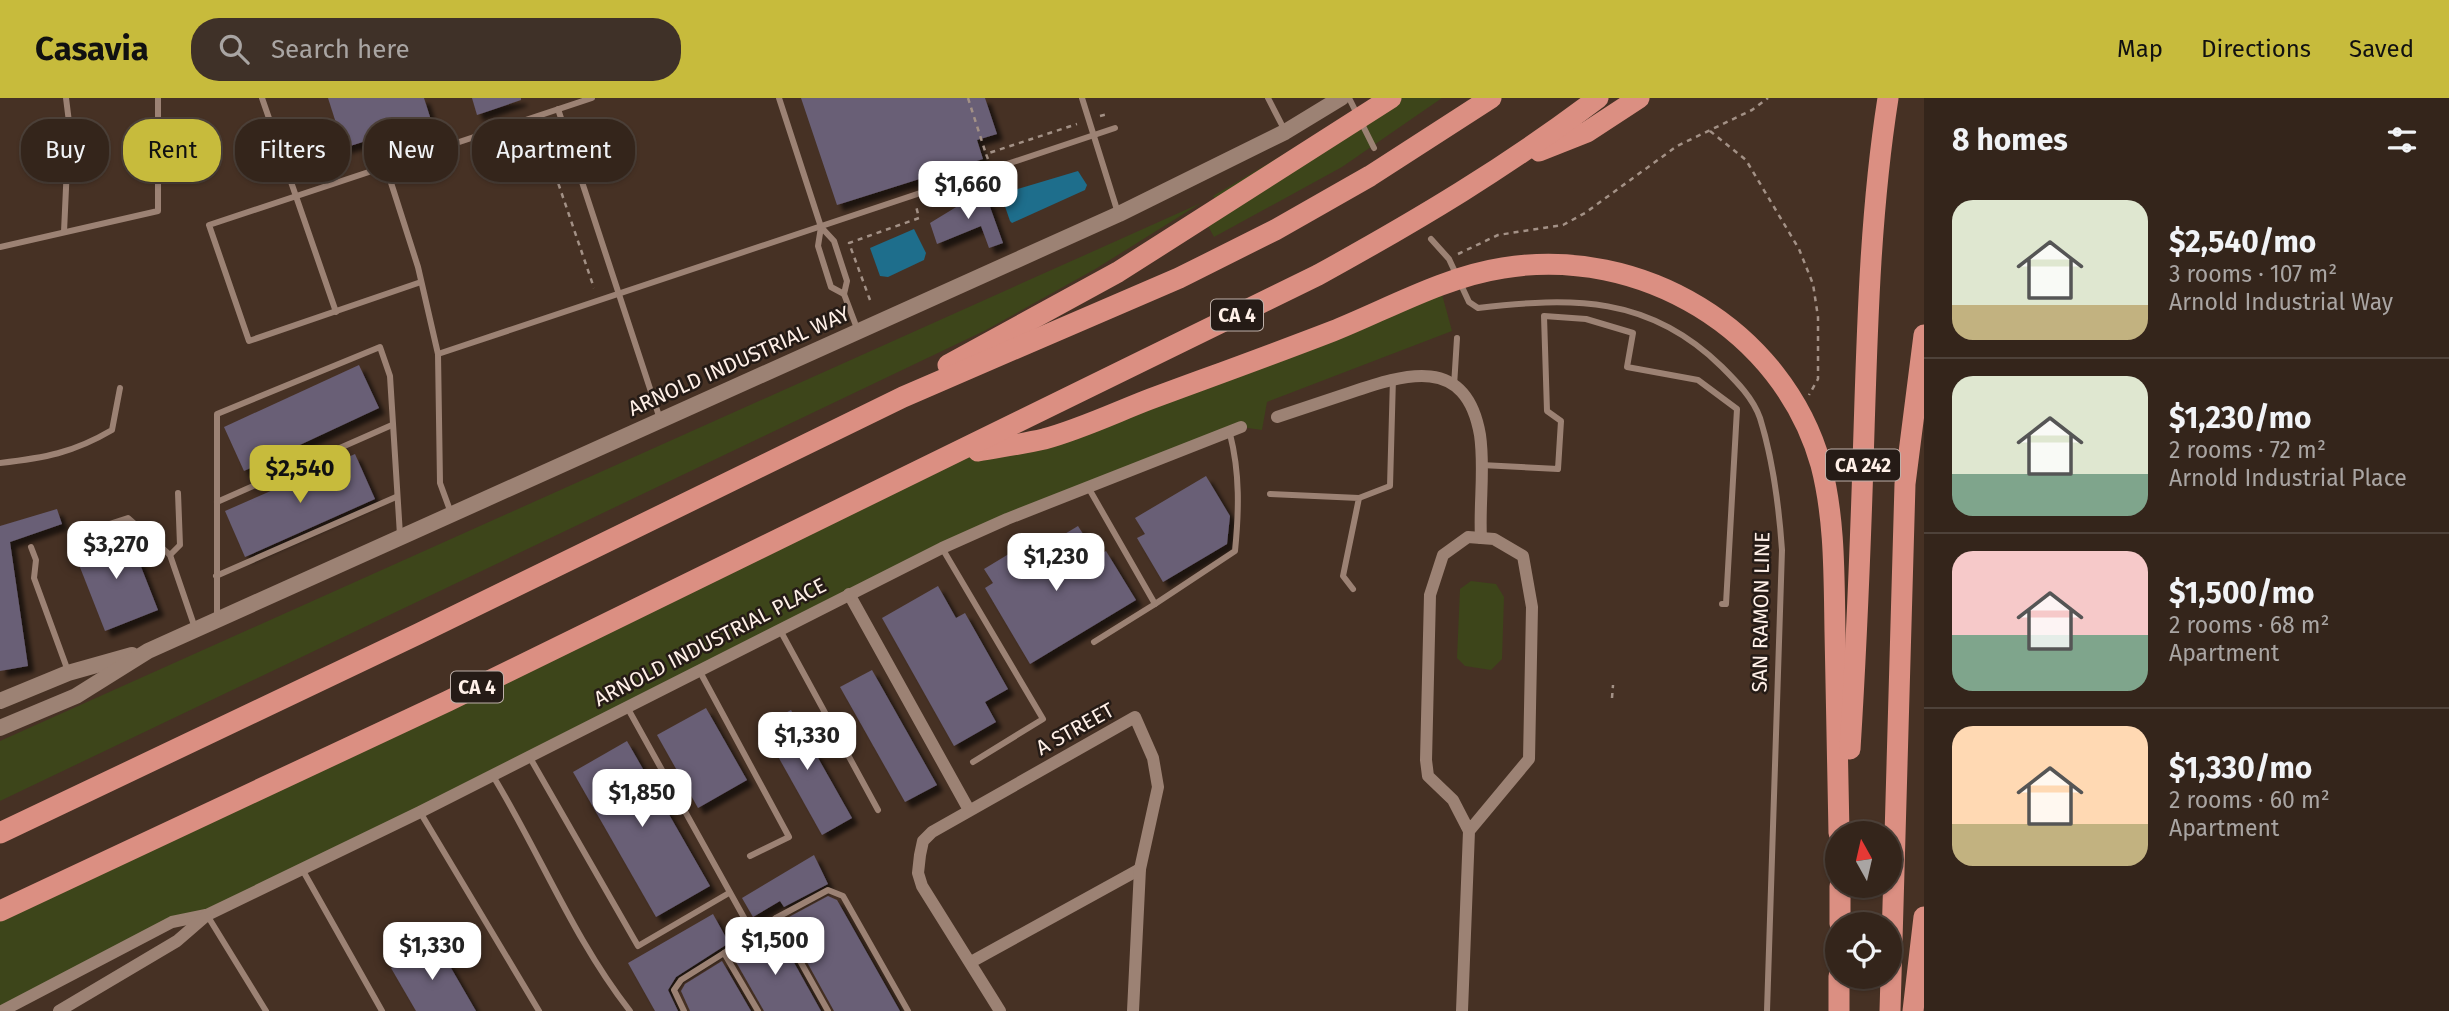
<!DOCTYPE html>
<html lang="en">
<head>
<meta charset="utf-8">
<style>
	:root { --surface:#34251b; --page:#3f3128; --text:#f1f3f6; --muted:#a9a5a3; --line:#4e423a; --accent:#c7bb3c }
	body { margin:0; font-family:"Fira Sans",sans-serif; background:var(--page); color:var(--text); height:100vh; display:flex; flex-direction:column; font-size:26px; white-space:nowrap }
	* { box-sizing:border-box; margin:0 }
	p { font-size:23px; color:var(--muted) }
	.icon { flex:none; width:38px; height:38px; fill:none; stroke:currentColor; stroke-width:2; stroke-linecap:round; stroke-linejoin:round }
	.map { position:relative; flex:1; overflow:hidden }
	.side { display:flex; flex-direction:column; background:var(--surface); width:525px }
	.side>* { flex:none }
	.top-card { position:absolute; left:21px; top:21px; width:665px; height:63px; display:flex; gap:14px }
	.needle { width:46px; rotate:352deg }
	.tools { position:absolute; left:1825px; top:723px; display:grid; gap:14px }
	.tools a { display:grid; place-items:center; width:77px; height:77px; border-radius:50%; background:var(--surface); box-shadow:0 2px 5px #0004,0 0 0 2px var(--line); font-size:35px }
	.price { position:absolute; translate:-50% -60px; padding:0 16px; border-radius:14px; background:#fff; color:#222; font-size:23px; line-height:46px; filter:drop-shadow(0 2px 4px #0008) }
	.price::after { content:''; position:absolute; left:50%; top:42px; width:21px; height:16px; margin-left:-10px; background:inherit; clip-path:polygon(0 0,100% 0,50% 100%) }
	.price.on { background:var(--accent); color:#111 }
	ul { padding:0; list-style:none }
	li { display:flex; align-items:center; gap:21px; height:175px; padding:0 28px }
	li+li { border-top:2px solid var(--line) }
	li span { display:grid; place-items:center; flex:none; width:196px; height:140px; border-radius:21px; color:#555 }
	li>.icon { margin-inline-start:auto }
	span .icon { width:84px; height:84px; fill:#fffc; stroke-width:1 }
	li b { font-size:30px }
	h2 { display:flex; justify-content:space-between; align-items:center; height:84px; padding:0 28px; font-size:30px }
	.tag { padding:0 24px; border-radius:28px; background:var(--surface); box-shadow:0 2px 5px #0004,0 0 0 2px var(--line); font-size:24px; line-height:63px }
	.tag.on { background:var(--accent); color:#111 }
	header { display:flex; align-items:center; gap:42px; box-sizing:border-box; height:98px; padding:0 35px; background:var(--accent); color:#111 }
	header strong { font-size:33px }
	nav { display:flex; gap:38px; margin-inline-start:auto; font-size:24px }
	.search { width:490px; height:63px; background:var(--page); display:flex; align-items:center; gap:18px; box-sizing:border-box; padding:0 24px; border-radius:28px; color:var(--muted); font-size:26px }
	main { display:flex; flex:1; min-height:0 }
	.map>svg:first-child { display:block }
	.green { fill:#3d451a }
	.water { fill:#1e6e8c }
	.building { fill:#695f76; filter:url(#shadow) }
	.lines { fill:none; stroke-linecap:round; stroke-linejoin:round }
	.path { stroke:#a39186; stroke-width:2.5; stroke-dasharray:5 5; stroke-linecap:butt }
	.service { stroke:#9c8274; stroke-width:6 }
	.minor { stroke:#9c8274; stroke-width:12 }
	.tertiary { stroke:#9c8274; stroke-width:16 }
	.motorway { stroke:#db8f82; stroke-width:21 }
	.labels { text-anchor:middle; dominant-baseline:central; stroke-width:5; stroke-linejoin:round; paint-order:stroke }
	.shield { fill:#251b16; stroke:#beb0a9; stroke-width:2 }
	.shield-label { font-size:19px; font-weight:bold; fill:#fff0e8 }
	.street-label { font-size:21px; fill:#fff0e8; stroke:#251b16 }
</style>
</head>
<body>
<header>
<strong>Casavia</strong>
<div class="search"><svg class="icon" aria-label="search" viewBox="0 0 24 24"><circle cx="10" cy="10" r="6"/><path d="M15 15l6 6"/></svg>Search here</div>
<nav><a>Map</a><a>Directions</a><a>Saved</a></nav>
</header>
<main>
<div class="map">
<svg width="1924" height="913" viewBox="0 0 1924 913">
	<defs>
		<filter id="shadow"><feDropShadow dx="6" dy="6" stdDeviation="2" flood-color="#0009"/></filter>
	</defs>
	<rect width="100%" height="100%" fill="#463124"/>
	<!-- green -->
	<g class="green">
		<polygon points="1379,0 1442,0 1342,69 1214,139 1207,126 1224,115 1213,98"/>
		<polygon points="1201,105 1097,170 986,232 0,703 0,643"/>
		<polygon points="1440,189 1452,233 1267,304 1262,332 1241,329 1007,421 207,817 172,824 0,913 0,812 952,357 1045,341"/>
		<polygon points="1471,483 1496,486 1504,499 1502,561 1491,572 1465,568 1457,560 1460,491"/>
	</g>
	<!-- water -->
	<g class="water">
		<polygon points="1078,73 1087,87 1085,92 1012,125 1010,123 1001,97 1004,95"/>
		<polygon points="914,131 926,155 924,162 888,179 880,178 870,150"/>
	</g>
	<!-- building -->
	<g class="building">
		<polygon points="328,0 424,0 431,22 344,50"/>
		<polygon points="472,0 521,0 521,2 477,17"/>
		<polygon points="801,0 985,0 997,36 977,42 983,61 837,107"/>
		<polygon points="984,92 1003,145 989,150 981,128 937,146 930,125"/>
		<polygon points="359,267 379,310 244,373 224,329"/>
		<polygon points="355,356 375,401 245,459 225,413"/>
		<polygon points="1206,378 1230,418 1227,446 1163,484 1137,440 1145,436 1135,420"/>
		<polygon points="57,411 62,426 10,444 28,568 0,573 0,428"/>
		<polygon points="1078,428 1097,458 1106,453 1136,502 1030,566 985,490 993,485 984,471 1017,451 1023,461"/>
		<polygon points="127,433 158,512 105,533 74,454"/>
		<polygon points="938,488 956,520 965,515 1008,591 985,604 996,624 954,648 882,520"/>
		<polygon points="872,572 937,687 905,704 840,589"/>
		<polygon points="706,610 747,682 698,710 657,637"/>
		<polygon points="791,612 852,720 822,737 761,628"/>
		<polygon points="627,643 710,788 656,819 573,674"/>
		<polygon points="814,757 828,786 784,809 780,803 753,819 742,800"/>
		<polygon points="828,798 837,802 900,913 834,913 787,828 793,825 789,819"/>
		<polygon points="713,816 729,845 676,879 668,892 678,913 655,913 628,865"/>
		<polygon points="777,834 821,913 764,913 732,857"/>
		<polygon points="436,844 476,913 416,913 391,870"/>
		<polygon points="722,863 751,913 690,913 681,893 685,886"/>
	</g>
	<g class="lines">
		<!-- path -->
		<g class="path">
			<polyline points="968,0 986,56"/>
			<polyline points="1100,18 1108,16"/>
			<polyline points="539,29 594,190"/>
			<polyline points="1710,33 1746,62 1799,151 1813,186 1818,219 1818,281 1809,297"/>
			<polyline points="988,61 986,56 1077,26"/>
			<polyline points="1458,156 1498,137 1563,127 1585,115 1677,48 1752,12 1768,0"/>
			<polyline points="870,202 849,145 919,120 916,108"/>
			<polyline points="637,305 641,315"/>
			<polyline points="1612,600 1613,587"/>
		</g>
		<!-- service -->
		<g class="service">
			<polyline points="262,0 336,214"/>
			<polyline points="779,0 821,129 834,143 847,183 844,196 858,233"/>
			<polyline points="1082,0 1118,115"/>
			<polyline points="1268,0 1285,33"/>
			<polyline points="1349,0 1374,50"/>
			<polyline points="558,11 660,321"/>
			<polyline points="386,69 418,169 438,256 440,385 451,415"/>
			<polyline points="821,129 818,148 831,189 844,196"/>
			<polyline points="64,134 69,24 66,0"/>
			<path d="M 1431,141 L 1449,161 L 1469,204 L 1478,210 C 1572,199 1649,197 1722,269 C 1737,284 1753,300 1760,320 C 1773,362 1779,409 1782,452 L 1767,913"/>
			<polyline points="0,149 158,113 158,0"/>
			<polyline points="421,184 249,243 209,127 592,0"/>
			<polyline points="438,256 1115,30"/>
			<polyline points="1454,288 1457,240"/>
			<path d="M 0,365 C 44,360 73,355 112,332 L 120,290"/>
			<polyline points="1481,367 1558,371 1561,323 1547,313 1544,218 1586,221 1633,235 1627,269 1698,282 1737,311 1726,506 1722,506"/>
			<polyline points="1088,389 1155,506 1094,544"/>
			<polyline points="1270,396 1359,400 1343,478 1353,491"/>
			<polyline points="1359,400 1390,388 1393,280"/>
			<polyline points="217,404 392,327"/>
			<polyline points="97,430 128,420 170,457 195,530"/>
			<polyline points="31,449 36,462 34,480 68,573"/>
			<polyline points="942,450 1043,621 973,664"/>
			<polyline points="170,457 180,447 178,395"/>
			<polyline points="216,478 396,399"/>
			<path d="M 1155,506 L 1235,453 C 1239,413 1240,375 1230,336"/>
			<polyline points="217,521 217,316 380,249 390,278 400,437"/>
			<polyline points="780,532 878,712"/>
			<polyline points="699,572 789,739 750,758"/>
			<polyline points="627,609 752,834"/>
			<polyline points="529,658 638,848 729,795"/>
			<path d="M 493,678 C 540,755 574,842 630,913"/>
			<polyline points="420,714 539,913"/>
			<polyline points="302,771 382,913"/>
			<polyline points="207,817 266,913"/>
			<polyline points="776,820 828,792 843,798 908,913"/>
			<polyline points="724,855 776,820 828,913"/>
			<polyline points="684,913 674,892 681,882 724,855 758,913"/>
		</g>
		<!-- minor -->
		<g class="minor">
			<path d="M 1277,319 C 1301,311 1325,303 1349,295 C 1405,276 1466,256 1480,337 C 1485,371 1479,406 1481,440"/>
			<polyline points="849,496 969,712"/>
			<polyline points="971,864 1140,771"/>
			<polyline points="2,913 172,824 206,817"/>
			<polyline points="59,913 177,843 207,817 420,714 942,450 1007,421 1241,329"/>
			<polyline points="1000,913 922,788 918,775 920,757 923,743 932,734 1135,619 1153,660 1158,689 1140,771 1133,913"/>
			<polyline points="1462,913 1469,733 1453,702 1428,678 1426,662 1430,497 1443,457 1468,439 1494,441 1523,458 1532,509 1529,661 1469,733"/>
		</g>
		<!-- tertiary -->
		<g class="tertiary">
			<polyline points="0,603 68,575 132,557"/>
			<polyline points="0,630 76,598 148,553 1119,116 1285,34 1341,0"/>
		</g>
		<!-- motorway -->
		<g class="motorway">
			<polyline points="1539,53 1587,34 1639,0"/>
			<polyline points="948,267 1118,174 1391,0"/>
			<path d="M 978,353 C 1000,349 1023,346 1044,341 C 1078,332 1112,316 1145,303 C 1207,280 1271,257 1333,233 C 1388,211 1444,179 1503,170 C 1640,147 1783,231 1821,367 C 1835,421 1834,478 1835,534 C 1836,601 1838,668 1839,735"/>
			<path d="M 1850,651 C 1856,555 1860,460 1863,365 C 1867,242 1869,121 1888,0"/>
			<polyline points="0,735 418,536 903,299 1179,180 1275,132 1370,78 1491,0"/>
			<path d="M 0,813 L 448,603 L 1318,177 C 1418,122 1507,69 1598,0"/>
			<polyline points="1840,826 1840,788"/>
			<polyline points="1839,913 1839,878"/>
			<polyline points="1890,913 1905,386 1924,237"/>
			<polyline points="1913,913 1924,819"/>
		</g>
	</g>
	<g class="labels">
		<!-- shield labels -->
		<g class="shield">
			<rect x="1211" y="201.5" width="52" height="31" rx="5"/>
			<rect x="1826" y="351.5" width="74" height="31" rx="5"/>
			<rect x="451" y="573.5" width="52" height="31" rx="5"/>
		</g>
		<g class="shield-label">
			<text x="1237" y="217">CA 4</text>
			<text x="1863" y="367">CA 242</text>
			<text x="477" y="589">CA 4</text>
		</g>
		<!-- street labels -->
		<g class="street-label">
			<text transform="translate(739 263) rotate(-24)">ARNOLD INDUSTRIAL WAY</text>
			<text transform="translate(1761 514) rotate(-89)">SAN RAMON LINE</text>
			<text transform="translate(710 544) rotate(-27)">ARNOLD INDUSTRIAL PLACE</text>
			<text transform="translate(1075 631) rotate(-29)">A STREET</text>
		</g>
	</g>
</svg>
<div class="tools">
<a><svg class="needle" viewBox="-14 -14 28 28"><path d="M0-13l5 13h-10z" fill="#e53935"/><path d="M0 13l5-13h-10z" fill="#a9a5a3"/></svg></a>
<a><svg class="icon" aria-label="locate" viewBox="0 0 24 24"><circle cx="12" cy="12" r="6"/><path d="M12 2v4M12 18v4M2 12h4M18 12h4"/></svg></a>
</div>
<b class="price" style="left:968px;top:123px">$1,660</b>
<b class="price on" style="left:300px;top:407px">$2,540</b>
<b class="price" style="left:116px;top:483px">$3,270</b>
<b class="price" style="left:1056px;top:495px">$1,230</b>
<b class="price" style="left:807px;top:674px">$1,330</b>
<b class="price" style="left:642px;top:731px">$1,850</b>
<b class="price" style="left:775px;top:879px">$1,500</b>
<b class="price" style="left:432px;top:884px">$1,330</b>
<div class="top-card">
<a class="tag">Buy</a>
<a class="tag on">Rent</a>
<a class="tag">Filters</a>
<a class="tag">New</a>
<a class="tag">Apartment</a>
</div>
</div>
<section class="side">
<h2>8 homes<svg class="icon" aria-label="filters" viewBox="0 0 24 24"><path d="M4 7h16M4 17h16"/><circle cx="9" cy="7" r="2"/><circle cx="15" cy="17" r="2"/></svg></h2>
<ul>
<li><span style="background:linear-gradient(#dfe7d0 75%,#c2b280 0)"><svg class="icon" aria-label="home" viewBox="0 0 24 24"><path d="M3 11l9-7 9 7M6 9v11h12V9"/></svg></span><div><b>$2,540/mo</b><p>3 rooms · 107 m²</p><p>Arnold Industrial Way</p></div></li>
<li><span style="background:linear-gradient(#dfe7d0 70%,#7fa58c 0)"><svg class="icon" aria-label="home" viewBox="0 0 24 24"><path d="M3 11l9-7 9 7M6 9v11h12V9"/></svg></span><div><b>$1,230/mo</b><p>2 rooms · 72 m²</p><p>Arnold Industrial Place</p></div></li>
<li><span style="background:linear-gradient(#f6c9c9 60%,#7fa58c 0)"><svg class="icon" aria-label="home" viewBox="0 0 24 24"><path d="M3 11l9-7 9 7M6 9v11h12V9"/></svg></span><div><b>$1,500/mo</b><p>2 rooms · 68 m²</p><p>Apartment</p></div></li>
<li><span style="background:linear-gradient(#ffd9b3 70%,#c2b280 0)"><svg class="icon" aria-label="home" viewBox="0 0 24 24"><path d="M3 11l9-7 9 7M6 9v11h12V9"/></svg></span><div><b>$1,330/mo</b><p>2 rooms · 60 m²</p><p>Apartment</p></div></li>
</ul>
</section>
</main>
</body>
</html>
